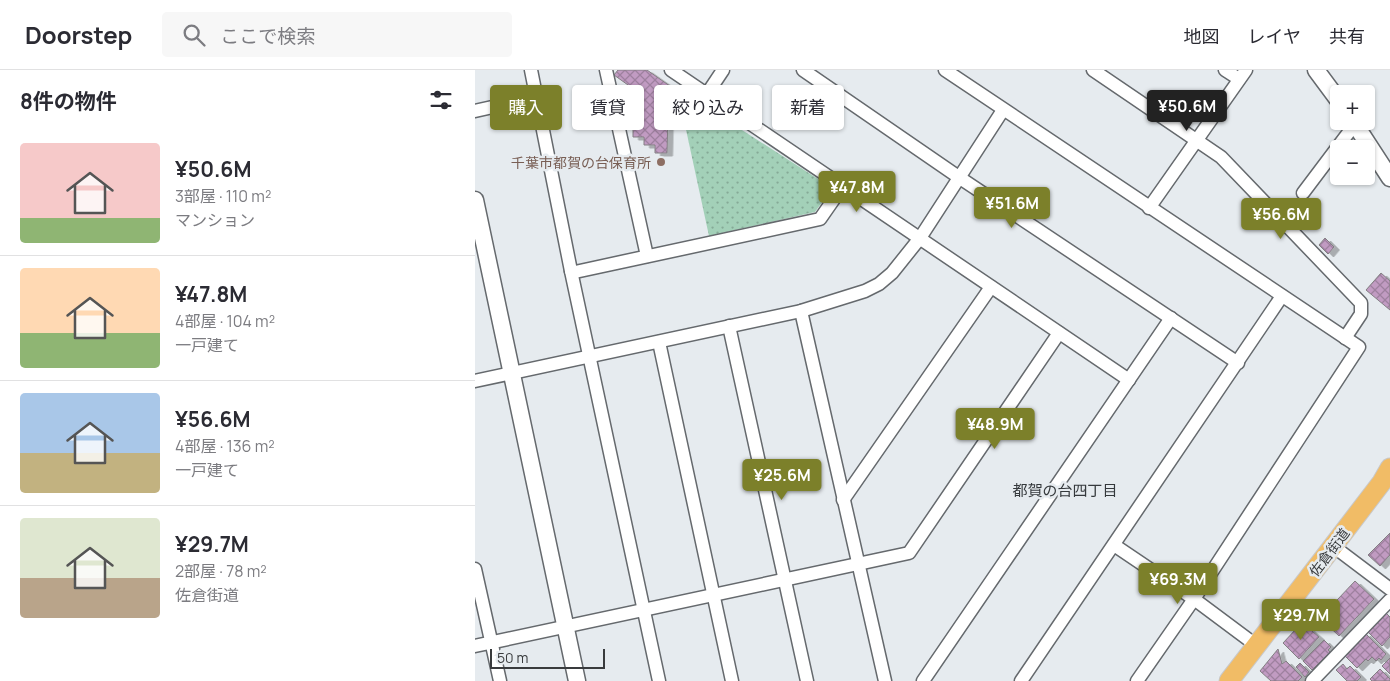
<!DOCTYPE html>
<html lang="ja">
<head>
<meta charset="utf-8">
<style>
	:root { --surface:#fff; --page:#f7f7f7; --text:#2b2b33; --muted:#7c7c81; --line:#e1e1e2; --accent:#7c802a }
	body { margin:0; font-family:Manrope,"Noto Sans JP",sans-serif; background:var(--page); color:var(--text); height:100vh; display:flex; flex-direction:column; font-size:19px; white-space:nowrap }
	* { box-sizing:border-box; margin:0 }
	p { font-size:16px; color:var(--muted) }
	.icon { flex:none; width:28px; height:28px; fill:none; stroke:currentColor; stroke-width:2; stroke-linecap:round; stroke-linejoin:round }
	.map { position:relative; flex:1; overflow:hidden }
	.side { display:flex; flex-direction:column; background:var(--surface); width:475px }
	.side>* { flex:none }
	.top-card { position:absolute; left:15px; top:15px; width:475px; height:45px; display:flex; gap:10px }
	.fabs { position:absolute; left:855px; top:15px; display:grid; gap:10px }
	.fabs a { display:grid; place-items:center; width:45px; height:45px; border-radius:5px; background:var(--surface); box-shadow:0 1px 4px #0004; font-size:25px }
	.scale { position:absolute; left:15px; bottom:12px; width:115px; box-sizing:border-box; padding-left:5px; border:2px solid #393b3d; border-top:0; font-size:14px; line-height:18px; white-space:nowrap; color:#393b3d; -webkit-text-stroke:4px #e6ebef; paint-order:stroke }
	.price { position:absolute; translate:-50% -42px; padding:0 11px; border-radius:5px; background:var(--accent); color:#fff; font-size:16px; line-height:32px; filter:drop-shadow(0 1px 2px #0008) }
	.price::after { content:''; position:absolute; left:50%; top:30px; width:15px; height:11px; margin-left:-8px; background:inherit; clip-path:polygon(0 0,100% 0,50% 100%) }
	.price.current { background:#222; color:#fff }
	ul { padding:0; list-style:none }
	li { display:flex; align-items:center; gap:15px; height:125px; padding:0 20px }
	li+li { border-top:1px solid var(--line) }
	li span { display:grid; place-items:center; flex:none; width:140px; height:100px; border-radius:5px; color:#555 }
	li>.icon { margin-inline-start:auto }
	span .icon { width:60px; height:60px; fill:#fffc; stroke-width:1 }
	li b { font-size:21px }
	h2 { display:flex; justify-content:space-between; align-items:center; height:60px; padding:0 20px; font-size:21px }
	.chip { padding:0 18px; border-radius:5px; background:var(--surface); box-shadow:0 1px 4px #0004; font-size:18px; line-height:45px }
	.chip.current { background:var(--accent); color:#fff }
	header { display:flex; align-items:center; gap:30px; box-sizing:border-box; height:70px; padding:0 25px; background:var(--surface); border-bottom:1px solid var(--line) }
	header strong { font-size:24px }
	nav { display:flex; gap:28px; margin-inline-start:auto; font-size:18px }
	.search { width:350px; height:45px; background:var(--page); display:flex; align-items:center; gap:12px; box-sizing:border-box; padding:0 18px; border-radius:5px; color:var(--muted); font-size:19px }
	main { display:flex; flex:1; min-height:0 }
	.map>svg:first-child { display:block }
	.park { fill:url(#park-dots) }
	.building { fill:url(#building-cross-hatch); stroke:#837f83; filter:url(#shadow) }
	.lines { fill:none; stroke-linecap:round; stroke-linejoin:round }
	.street-casing { stroke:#65696d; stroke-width:15 }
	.secondary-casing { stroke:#65696d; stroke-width:19 }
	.primary-casing { stroke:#c8c8c9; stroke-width:21 }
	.street { stroke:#fff; stroke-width:12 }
	.secondary { stroke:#fff; stroke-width:16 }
	.primary { stroke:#f1bc66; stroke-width:19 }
	.education-dot { fill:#8d6e63; stroke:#e6ebef; stroke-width:2 }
	.labels { text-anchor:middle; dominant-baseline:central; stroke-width:5; stroke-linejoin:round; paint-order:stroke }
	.education-label { font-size:14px; fill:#785e54; stroke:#e6ebef; text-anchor:end }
	.street-label { font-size:14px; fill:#393b3d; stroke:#e6ebef }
	.neighbourhood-label { font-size:15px; fill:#35393c; stroke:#e6ebef }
</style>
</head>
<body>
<header>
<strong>Doorstep</strong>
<div class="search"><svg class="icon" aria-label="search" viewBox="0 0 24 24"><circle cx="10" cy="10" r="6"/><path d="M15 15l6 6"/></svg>ここで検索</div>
<nav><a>地図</a><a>レイヤ</a><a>共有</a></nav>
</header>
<main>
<section class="side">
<h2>8件の物件<svg class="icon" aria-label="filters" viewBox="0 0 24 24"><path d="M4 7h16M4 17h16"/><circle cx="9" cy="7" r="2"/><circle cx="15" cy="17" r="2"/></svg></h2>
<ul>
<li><span style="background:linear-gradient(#f6c9c9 75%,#8fb573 0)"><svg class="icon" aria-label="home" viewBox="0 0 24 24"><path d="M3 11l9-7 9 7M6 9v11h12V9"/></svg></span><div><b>¥50.6M</b><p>3部屋 · 110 m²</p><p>マンション</p></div></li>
<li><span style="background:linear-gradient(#ffd9b3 65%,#8fb573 0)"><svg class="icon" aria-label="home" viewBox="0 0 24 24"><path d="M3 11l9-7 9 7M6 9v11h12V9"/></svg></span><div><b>¥47.8M</b><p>4部屋 · 104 m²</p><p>一戸建て</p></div></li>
<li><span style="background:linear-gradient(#a9c7e8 60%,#c2b280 0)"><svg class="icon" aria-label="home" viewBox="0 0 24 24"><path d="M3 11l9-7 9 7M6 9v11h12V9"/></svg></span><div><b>¥56.6M</b><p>4部屋 · 136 m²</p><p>一戸建て</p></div></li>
<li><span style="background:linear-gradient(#dfe7d0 60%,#b9a48a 0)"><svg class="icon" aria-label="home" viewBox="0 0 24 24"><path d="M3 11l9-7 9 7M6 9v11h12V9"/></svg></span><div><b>¥29.7M</b><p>2部屋 · 78 m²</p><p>佐倉街道</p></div></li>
</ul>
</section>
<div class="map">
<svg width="915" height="611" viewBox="0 0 915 611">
	<defs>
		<pattern id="park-dots" width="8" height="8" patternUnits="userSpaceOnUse" patternTransform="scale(1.25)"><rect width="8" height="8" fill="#a3d0b8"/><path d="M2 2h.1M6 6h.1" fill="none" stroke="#86aa97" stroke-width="1.8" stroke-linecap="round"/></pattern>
		<pattern id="building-cross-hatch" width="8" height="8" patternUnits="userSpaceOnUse" patternTransform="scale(1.25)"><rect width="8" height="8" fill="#c19bc2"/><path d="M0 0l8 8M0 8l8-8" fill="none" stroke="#9e809f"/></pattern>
		<filter id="shadow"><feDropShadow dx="5.5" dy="3" stdDeviation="0" flood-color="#0004"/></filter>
	</defs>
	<rect width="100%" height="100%" fill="#e6ebef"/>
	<!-- park -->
	<polygon class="park" points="202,18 357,118 340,142 234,166"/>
	<!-- building -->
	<g class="building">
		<polygon points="143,0 172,0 202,21 194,32 199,35 193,45 192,83 180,83 180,75 169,75 169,67 158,67 158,51 148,43 143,28 153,15 139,5"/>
		<polygon points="850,168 859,177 853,184 844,175"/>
		<polygon points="906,203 915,211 915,240 891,220"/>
		<polygon points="915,463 915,485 905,496 893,485"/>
		<polygon points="880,511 899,529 864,566 845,548"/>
		<polygon points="911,543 915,547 915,567 907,576 893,562"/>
		<polygon points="830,555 844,567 824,589 808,573 821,559 824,562"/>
		<polygon points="890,563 911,584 906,590 904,588 901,591 897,587 893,591 891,589 882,598 869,585"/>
		<polygon points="849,570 856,577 853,580 855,582 837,600 828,591"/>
		<polygon points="803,579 807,594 811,591 827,607 823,611 796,611 785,601"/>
		<polygon points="915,588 915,604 907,596"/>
		<polygon points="825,593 834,602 830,607 821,597"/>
		<polygon points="868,594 872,599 875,596 886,607 882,611 872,611 861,600"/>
		<polygon points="905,599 915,609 915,611 897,611 895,609"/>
	</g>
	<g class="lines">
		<defs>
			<g id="street">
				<polyline points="56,0 96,201 184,611"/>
				<polyline points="131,0 172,186"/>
				<polyline points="196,0 654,310"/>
				<polyline points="328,0 485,108 763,293"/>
				<polyline points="470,0 884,277 719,529 662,611"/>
				<polyline points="618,0 746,87 886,233 886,244 870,268"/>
				<polyline points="750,0 764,9"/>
				<polyline points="232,24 248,0"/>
				<polyline points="0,41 62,27"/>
				<polyline points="828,123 880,54"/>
				<polyline points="674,138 771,0"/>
				<polyline points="96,201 100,202 345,149 368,116"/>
				<polyline points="326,241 410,611"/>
				<polyline points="254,256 332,611"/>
				<polyline points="184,272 257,611"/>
				<polyline points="0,311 326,241 390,221 404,214 417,203 445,168 528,40"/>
				<polyline points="368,430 516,217"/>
				<polyline points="639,475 719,529 782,576"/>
				<polyline points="858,476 915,519"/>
				<polyline points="0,499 25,611"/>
				<polyline points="0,576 434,483 584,263"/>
				<polyline points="448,611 696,248"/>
				<polyline points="546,611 807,226"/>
				<polyline points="837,611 915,530"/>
			</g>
			<g id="secondary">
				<polyline points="841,0 864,31"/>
				<polyline points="878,51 915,108"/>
				<polyline points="0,130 102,611"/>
			</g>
			<polyline id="primary" points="754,611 852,484 907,412 915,398"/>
		</defs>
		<!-- street casing -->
		<use href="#street" class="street-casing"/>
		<!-- secondary casing -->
		<use href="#secondary" class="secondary-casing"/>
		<!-- primary casing -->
		<use href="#primary" class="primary-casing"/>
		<!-- street -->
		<use href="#street" class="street"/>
		<!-- secondary -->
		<use href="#secondary" class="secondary"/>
		<!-- primary -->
		<use href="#primary" class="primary"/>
	</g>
	<!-- markers -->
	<circle class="education-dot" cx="186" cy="92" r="5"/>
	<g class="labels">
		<!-- education labels -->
		<g class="education-label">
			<text x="176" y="92">千葉市都賀の台保育所</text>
		</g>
		<!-- street labels -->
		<g class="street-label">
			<text transform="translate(854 482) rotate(-53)">佐倉街道</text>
		</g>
		<!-- neighbourhood labels -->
		<g class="neighbourhood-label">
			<text x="590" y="420">都賀の台四丁目</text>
		</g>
	</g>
</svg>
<div class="fabs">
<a>+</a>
<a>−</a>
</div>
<div class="scale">50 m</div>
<b class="price current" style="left:712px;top:62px">¥50.6M</b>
<b class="price" style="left:382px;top:143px">¥47.8M</b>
<b class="price" style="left:537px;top:159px">¥51.6M</b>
<b class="price" style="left:806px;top:170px">¥56.6M</b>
<b class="price" style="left:520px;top:380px">¥48.9M</b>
<b class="price" style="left:307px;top:431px">¥25.6M</b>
<b class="price" style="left:703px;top:535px">¥69.3M</b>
<b class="price" style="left:826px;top:571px">¥29.7M</b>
<div class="top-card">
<a class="chip current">購入</a>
<a class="chip">賃貸</a>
<a class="chip">絞り込み</a>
<a class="chip">新着</a>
</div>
</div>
</main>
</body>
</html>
